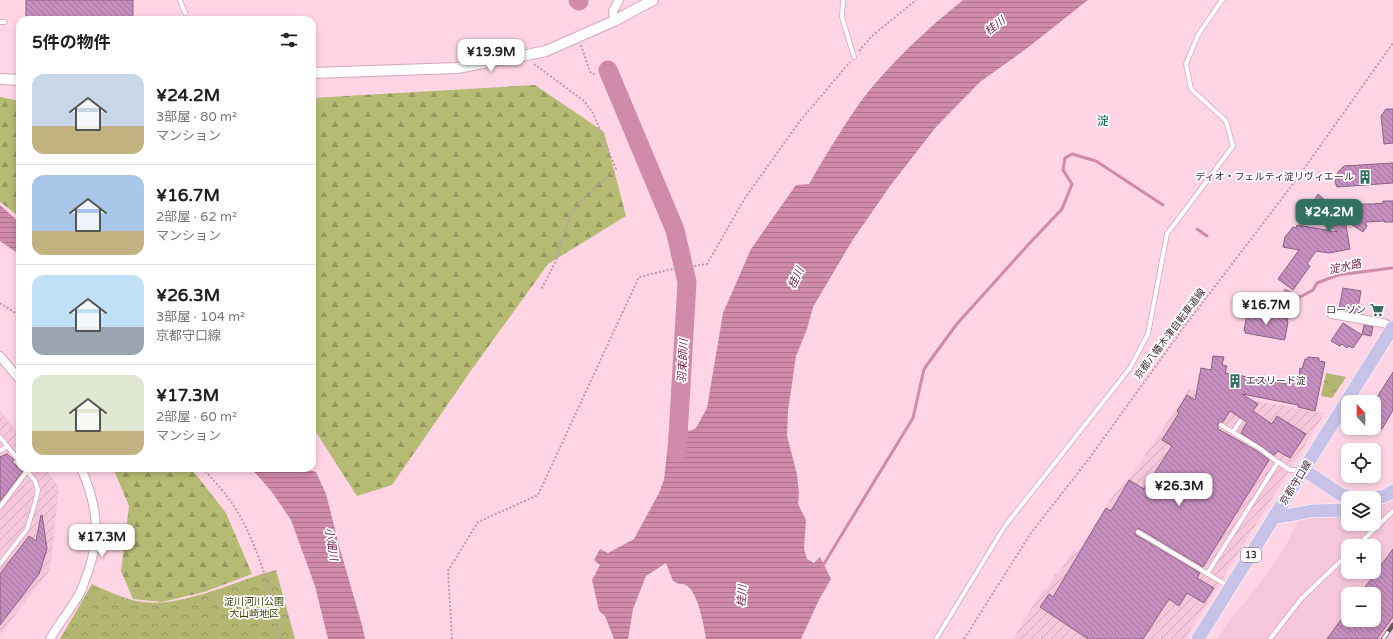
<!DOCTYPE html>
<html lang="ja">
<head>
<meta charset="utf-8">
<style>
	:root { --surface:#fff; --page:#f2f2f2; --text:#222; --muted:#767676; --line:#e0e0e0; --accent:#32715f }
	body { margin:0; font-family:"Varela Round","Noto Sans JP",sans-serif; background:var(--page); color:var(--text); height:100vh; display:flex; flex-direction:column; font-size:15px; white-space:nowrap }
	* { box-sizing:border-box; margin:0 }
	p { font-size:13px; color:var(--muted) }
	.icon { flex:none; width:22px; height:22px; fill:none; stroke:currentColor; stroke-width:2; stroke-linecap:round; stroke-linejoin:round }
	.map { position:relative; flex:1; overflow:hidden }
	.details { position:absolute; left:16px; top:16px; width:300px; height:456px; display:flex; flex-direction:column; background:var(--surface); border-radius:12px; box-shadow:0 2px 6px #0003 }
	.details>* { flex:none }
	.needle { width:26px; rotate:339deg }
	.tools { position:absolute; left:1341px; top:395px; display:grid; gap:8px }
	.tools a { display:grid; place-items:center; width:40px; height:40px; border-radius:8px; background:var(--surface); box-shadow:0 2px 6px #0003; font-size:20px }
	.price { position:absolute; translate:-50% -34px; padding:0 9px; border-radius:8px; background:#fff; color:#222; font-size:13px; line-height:26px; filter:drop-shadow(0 1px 2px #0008) }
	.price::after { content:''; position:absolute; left:50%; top:24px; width:12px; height:9px; margin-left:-6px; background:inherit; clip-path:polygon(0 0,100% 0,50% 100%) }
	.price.current { background:var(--accent); color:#fff }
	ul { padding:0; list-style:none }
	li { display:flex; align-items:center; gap:12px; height:100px; padding:0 16px }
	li+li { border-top:1px solid var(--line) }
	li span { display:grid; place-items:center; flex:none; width:112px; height:80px; border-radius:12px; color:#555 }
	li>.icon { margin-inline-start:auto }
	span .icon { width:48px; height:48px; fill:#fffc; stroke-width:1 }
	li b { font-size:17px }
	h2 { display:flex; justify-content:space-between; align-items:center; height:48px; padding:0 16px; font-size:17px }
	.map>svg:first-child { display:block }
	.built { fill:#f6c7db; fill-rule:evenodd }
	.industrial { fill:url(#industrial-furrows) }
	.forest { fill:url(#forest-firs) }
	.park { fill:url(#park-crowns) }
	.water { fill:url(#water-rules) }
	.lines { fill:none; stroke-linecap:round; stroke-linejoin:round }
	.stream { stroke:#d18baa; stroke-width:3 }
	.river { stroke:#d18baa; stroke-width:19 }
	.building { fill:url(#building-back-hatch); stroke:#866281 }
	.service-casing { stroke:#d7a5ba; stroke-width:5.5 }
	.minor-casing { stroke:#d7a5ba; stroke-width:10 }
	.tertiary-casing { stroke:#d7a5ba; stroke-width:12 }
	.primary-casing { stroke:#fff; stroke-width:14 }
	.path { stroke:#be9caa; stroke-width:2; stroke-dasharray:2 2; stroke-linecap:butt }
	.service { stroke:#fff; stroke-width:4 }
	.minor { stroke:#fff; stroke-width:8 }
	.tertiary { stroke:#fff; stroke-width:10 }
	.primary { stroke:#c8c1e8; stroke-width:13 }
	.rail-casing { stroke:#6c535d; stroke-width:4.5 }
	.rail { stroke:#fff; stroke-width:3; stroke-dasharray:9; stroke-linecap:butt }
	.labels { text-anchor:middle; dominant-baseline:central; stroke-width:3.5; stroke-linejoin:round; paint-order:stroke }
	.shield { fill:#fff; stroke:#776a70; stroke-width:1 }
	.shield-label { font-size:9px; font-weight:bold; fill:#3d2a32 }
	.poi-label { font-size:10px; fill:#3d2a32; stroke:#fff; text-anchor:end }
	.street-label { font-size:10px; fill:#3d2a32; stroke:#fff }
	.park-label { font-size:10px; fill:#40430a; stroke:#fff }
	.water-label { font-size:11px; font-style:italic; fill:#6f1c49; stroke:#fff }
	.quarter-label { font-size:12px; fill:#005845; stroke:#fff }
</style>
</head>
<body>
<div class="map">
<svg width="1393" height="639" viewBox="0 0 1393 639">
	<defs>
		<pattern id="industrial-furrows" width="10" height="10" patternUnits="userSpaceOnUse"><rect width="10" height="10" fill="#f6c7db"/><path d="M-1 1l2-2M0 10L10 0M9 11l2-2" fill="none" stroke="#d4abbc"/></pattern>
		<pattern id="forest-firs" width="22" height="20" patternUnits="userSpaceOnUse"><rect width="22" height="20" fill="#b6bb73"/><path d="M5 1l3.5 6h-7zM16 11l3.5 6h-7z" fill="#95985f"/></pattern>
		<pattern id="park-crowns" width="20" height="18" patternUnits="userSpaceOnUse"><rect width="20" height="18" fill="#b3b772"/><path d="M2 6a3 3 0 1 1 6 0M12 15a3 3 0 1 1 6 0" fill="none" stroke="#93955e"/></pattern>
		<pattern id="water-rules" width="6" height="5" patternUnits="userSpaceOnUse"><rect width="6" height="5" fill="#d18baa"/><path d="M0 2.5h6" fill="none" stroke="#ab728b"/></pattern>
		<pattern id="building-back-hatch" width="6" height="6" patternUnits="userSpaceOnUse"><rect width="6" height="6" fill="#c78fbf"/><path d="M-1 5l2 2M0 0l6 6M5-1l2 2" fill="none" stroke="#a3759c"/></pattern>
	</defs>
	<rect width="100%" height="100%" fill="#ffd5e6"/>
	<!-- built -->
	<path class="built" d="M 1393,500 L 1393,639 L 1217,639 L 1227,624 L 1267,574 L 1287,543 L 1299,519 L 1308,515 L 1348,514 L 1348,524 L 1374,524 L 1374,508 ZM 1348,546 L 1374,546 L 1374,572 L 1348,572 ZM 1348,594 L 1374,594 L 1374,620 L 1348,620 Z"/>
	<!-- industrial -->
	<g class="industrial">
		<polygon points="1189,389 1325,413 1185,639 1013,639 1042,590 1047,588 1055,574 1058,574 1073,550 1078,552 1109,501 1133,473"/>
		<polygon points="0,410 20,436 20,468 44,468 59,487 50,570 0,635"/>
	</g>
	<!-- forest -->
	<g class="forest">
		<polygon points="535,85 604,132 626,216 548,264 470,372 392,485 357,496 312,426 312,98"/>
		<polygon points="0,97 20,101 20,217 0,202"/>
		<polygon points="113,468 191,468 226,513 252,574 204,592 162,602 133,599 121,571 129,506"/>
	</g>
	<!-- park -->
	<g class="park">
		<polygon points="1326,373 1346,377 1332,398 1321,396"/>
		<path d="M 276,570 L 295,639 L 60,639 L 92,584 C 105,590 118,596 132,600 C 176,612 233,581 276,570 Z"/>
	</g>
	<!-- water -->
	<g class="water">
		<path d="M 963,0 L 1088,0 L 1026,49 L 980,82 L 936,127 L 890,186 L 852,241 L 813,307 L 807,329 L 796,356 L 788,411 L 787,436 L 797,474 L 799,495 L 798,504 L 806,520 L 804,549 L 807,559 L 814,563 L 820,557 L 831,579 L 819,600 L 801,639 L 706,639 C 704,627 697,580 679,584 L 673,581 L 666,563 L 646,576 L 633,609 L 628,639 L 614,639 L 605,616 L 599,611 L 592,580 L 600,565 L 594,560 L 600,549 L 608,553 L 634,539 L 659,493 L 664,480 L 670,425 L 690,431 L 696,428 L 707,408 L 723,313 L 751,249 L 796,185 L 809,184 C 825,156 842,128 861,101 C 889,64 927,29 963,0 Z"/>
		<polygon points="0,205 20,223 20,255 0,241"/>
		<polygon points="251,468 301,468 316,472 326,494 340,549 362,625 365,639 328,639 315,586 291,520 272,492"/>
	</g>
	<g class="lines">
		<!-- stream -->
		<g class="stream">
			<polyline points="1197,229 1207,236"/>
			<polyline points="1285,290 1300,297 1313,290 1317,283 1338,275 1392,268"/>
			<polyline points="822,567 913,418 924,369 956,325 1027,246 1062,209 1072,184 1063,170 1065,158 1072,154 1096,161 1163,205"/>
		</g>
		<!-- river -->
		<g class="river">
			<polyline points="578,0 579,1"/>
			<polyline points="608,70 675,230 687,282 677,453"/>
		</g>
	</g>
	<!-- building -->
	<g class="building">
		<polygon points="26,0 133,0 133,20 76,20 71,19 71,18 41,18 41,20 26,20"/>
		<polygon points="1386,109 1393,109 1393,143 1384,144 1381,116"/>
		<polygon points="1393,163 1393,183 1337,187 1335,182 1338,172 1344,166"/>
		<polygon points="1318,194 1325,200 1321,205 1338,204 1345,210 1343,204 1373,204 1383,203 1383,201 1393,201 1393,222 1384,222 1384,221 1366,222 1366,225 1367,226 1363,232 1345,220 1350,249 1329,253 1316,251 1307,264 1310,266 1293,290 1278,279 1299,250 1283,247 1285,237 1293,227 1296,228 1297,225 1338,232 1308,211 1312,205 1318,205 1314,201"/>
		<polygon points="1343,288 1361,291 1357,313 1339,309"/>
		<polygon points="1247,313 1262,315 1262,313 1275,315 1275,317 1288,319 1287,322 1288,322 1285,339 1284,340 1245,333 1246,331 1244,331"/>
		<polygon points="1343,323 1362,335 1353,348 1349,346 1347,348 1342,344 1340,346 1331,341"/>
		<polygon points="1364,325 1373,327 1371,336 1362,334"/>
		<polygon points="1213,356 1224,357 1222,365 1227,366 1225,373 1287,384 1288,378 1297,379 1297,378 1299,378 1300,368 1302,369 1305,359 1308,359 1308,357 1319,358 1319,361 1325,362 1315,411 1298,407 1298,405 1242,394 1258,404 1253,411 1272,424 1277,416 1306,434 1290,458 1278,451 1274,455 1241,433 1247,422 1230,411 1223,422 1218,423 1218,429 1257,451 1269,460 1203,567 1140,529 1137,529 1135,532 1136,535 1200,573 1197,578 1214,588 1204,603 1187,593 1179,606 1169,599 1143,639 1088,639 1040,607 1049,594 1053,597 1106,508 1111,511 1129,480 1144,489 1172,446 1162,440 1179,413 1177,411 1187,395 1195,400 1201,368 1211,370"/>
		<polygon points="1393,372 1393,410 1382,429 1374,424 1374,402"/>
		<polygon points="7,454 14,460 12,462 23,471 0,501 0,457"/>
		<polygon points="41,515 42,515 47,549 39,574 0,625 0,574 29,536 36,541"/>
		<polygon points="1393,549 1393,617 1377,639 1327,639 1348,610 1348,620 1374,620 1374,594 1360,594"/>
	</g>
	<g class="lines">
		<defs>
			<g id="service">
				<polyline points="180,0 185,13"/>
				<polyline points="843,0 842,17 854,57"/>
				<polyline points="0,22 5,22"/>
				<polyline points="1221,425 1259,448 1279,463"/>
				<polyline points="1233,432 1240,421"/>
				<polyline points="0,437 20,462"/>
				<polyline points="0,451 7,446"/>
				<polyline points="0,507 27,471"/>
				<polyline points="1138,532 1228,586"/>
				<polyline points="1357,546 1393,511"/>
				<polyline points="0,564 27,529 35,503 38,490 35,481 25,468"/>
				<polyline points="1207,574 1278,462 1290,470 1301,470"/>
				<polyline points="936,639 1005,526 1130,368 1148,334 1167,234 1233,146 1226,121 1191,89 1186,64 1198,35 1222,0"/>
				<polyline points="1270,639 1301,599 1348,554"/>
			</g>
			<g id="minor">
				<polyline points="614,21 613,11 619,0"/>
				<polyline points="1332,314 1383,323 1393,327"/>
				<polyline points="0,356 20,380"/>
				<path d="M 50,639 C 59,623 71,609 80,593 C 83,587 85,579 88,572 C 101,535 97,504 81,468"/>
			</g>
			<g id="tertiary">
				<polyline points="312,73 457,68 522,56 546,51 614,21 653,0"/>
				<polyline points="0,79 20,80"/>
			</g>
			<g id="primary">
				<polyline points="1304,470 1340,494 1352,498"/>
				<polyline points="1374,498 1385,496 1393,491"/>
				<polyline points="1274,517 1291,515 1311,511 1348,510"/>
				<polyline points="1198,639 1393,327"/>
			</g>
		</defs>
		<!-- service casing -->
		<use href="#service" class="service-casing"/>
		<!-- minor casing -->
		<use href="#minor" class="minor-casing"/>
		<!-- tertiary casing -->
		<use href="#tertiary" class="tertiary-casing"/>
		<!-- primary casing -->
		<use href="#primary" class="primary-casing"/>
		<!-- path -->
		<g class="path">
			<polyline points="581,45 590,72 596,75"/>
			<polyline points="859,51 872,36 916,0"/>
			<polyline points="534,64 584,101 593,113 616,169 591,191 575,208 563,233 556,261 541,290"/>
			<polyline points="0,303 20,316"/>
			<path d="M 203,468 C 211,478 221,488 229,499 C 256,536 272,594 281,639"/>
			<polyline points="452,639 448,571 478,522 538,495 639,277 668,270 707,264 745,198 800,121 850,62"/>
			<polyline points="964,639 1031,533 1088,460 1184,327 1296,180 1393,43"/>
		</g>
		<!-- service -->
		<use href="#service" class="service"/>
		<!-- minor -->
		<use href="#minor" class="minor"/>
		<!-- tertiary -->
		<use href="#tertiary" class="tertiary"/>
		<!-- primary -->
		<use href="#primary" class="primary"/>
		<defs>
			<polyline id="rail" points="1383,639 1393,625"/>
		</defs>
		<!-- rail casing -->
		<use href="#rail" class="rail-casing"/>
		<!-- rail -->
		<use href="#rail" class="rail"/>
	</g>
	<!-- icons -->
	<defs>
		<symbol id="building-bare" viewBox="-9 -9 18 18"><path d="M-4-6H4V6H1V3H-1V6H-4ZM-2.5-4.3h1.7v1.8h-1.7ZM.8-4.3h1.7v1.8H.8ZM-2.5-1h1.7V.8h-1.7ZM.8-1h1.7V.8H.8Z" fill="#32715f" stroke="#fff" stroke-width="2.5" paint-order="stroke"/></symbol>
		<symbol id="supermarket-bare" viewBox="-9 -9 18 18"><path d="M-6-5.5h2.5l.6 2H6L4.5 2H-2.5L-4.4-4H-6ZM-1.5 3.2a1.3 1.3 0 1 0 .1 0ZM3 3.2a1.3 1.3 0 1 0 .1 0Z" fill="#32715f" stroke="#fff" stroke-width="2.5" paint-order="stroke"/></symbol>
	</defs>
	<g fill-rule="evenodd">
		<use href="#building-bare" x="1355" y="167" width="20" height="20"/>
		<use href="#supermarket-bare" x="1367" y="300" width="20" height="20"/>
		<use href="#building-bare" x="1225" y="371" width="20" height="20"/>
	</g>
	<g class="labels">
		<!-- shield labels -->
		<rect class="shield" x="1241" y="548" width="20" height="14" rx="3"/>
		<g class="shield-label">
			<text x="1251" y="555">13</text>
		</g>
		<!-- poi labels -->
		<g class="poi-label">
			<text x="1354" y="177">ディオ・フェルティ淀リヴィエール</text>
			<text x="1366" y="310">ローソン</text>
			<text x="1246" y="381" text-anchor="start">エスリード淀</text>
		</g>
		<!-- street labels -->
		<g class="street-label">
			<text transform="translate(1170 334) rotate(-53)">京都八幡木津自転車道線</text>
			<text transform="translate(1296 483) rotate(-58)">京都守口線</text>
		</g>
		<!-- park labels -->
		<g class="park-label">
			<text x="254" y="602">淀川河川公園<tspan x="254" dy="12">大山崎地区</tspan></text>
		</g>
		<!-- water labels -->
		<g class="water-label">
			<text transform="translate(995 26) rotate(-38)">桂川</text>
			<text transform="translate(1345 267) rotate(-12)">淀水路</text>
			<text transform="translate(796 278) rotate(-65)">桂川</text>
			<text transform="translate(683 361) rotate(-87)">羽束師川</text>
			<text transform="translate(331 544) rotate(81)">小畑川</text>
			<text transform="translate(742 596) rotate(-86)">桂川</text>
		</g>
		<!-- quarter labels -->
		<g class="quarter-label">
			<text x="1103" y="121">淀</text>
		</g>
	</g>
</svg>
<div class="tools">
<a><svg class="needle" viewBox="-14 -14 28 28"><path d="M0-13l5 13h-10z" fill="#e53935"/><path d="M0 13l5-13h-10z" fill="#767676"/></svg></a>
<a><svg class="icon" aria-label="locate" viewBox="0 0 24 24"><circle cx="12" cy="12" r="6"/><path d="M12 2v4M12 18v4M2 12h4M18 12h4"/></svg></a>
<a><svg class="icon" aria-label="layers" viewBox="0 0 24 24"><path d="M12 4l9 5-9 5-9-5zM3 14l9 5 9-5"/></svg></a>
<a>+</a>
<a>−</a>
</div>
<b class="price" style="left:491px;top:73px">¥19.9M</b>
<b class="price current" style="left:1329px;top:233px">¥24.2M</b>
<b class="price" style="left:1266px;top:326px">¥16.7M</b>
<b class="price" style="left:1179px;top:507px">¥26.3M</b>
<b class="price" style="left:102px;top:558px">¥17.3M</b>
<section class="details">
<h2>5件の物件<svg class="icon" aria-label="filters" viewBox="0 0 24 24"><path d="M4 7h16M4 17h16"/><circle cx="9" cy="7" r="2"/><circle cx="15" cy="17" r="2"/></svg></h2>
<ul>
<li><span style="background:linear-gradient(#c9d6e8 65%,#c2b280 0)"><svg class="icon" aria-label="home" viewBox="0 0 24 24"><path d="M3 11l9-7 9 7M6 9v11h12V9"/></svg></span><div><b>¥24.2M</b><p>3部屋 · 80 m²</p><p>マンション</p></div></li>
<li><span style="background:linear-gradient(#a9c7e8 70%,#c2b280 0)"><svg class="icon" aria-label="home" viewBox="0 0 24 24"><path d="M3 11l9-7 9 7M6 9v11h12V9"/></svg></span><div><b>¥16.7M</b><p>2部屋 · 62 m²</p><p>マンション</p></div></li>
<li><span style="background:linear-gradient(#bfe0f5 65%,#9aa5b1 0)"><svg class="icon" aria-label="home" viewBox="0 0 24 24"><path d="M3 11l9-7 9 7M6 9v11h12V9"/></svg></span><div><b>¥26.3M</b><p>3部屋 · 104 m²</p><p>京都守口線</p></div></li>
<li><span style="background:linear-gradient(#dfe7d0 70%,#c2b280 0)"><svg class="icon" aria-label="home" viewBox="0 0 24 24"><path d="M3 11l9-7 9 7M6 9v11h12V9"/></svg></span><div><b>¥17.3M</b><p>2部屋 · 60 m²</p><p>マンション</p></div></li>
</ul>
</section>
</div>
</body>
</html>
